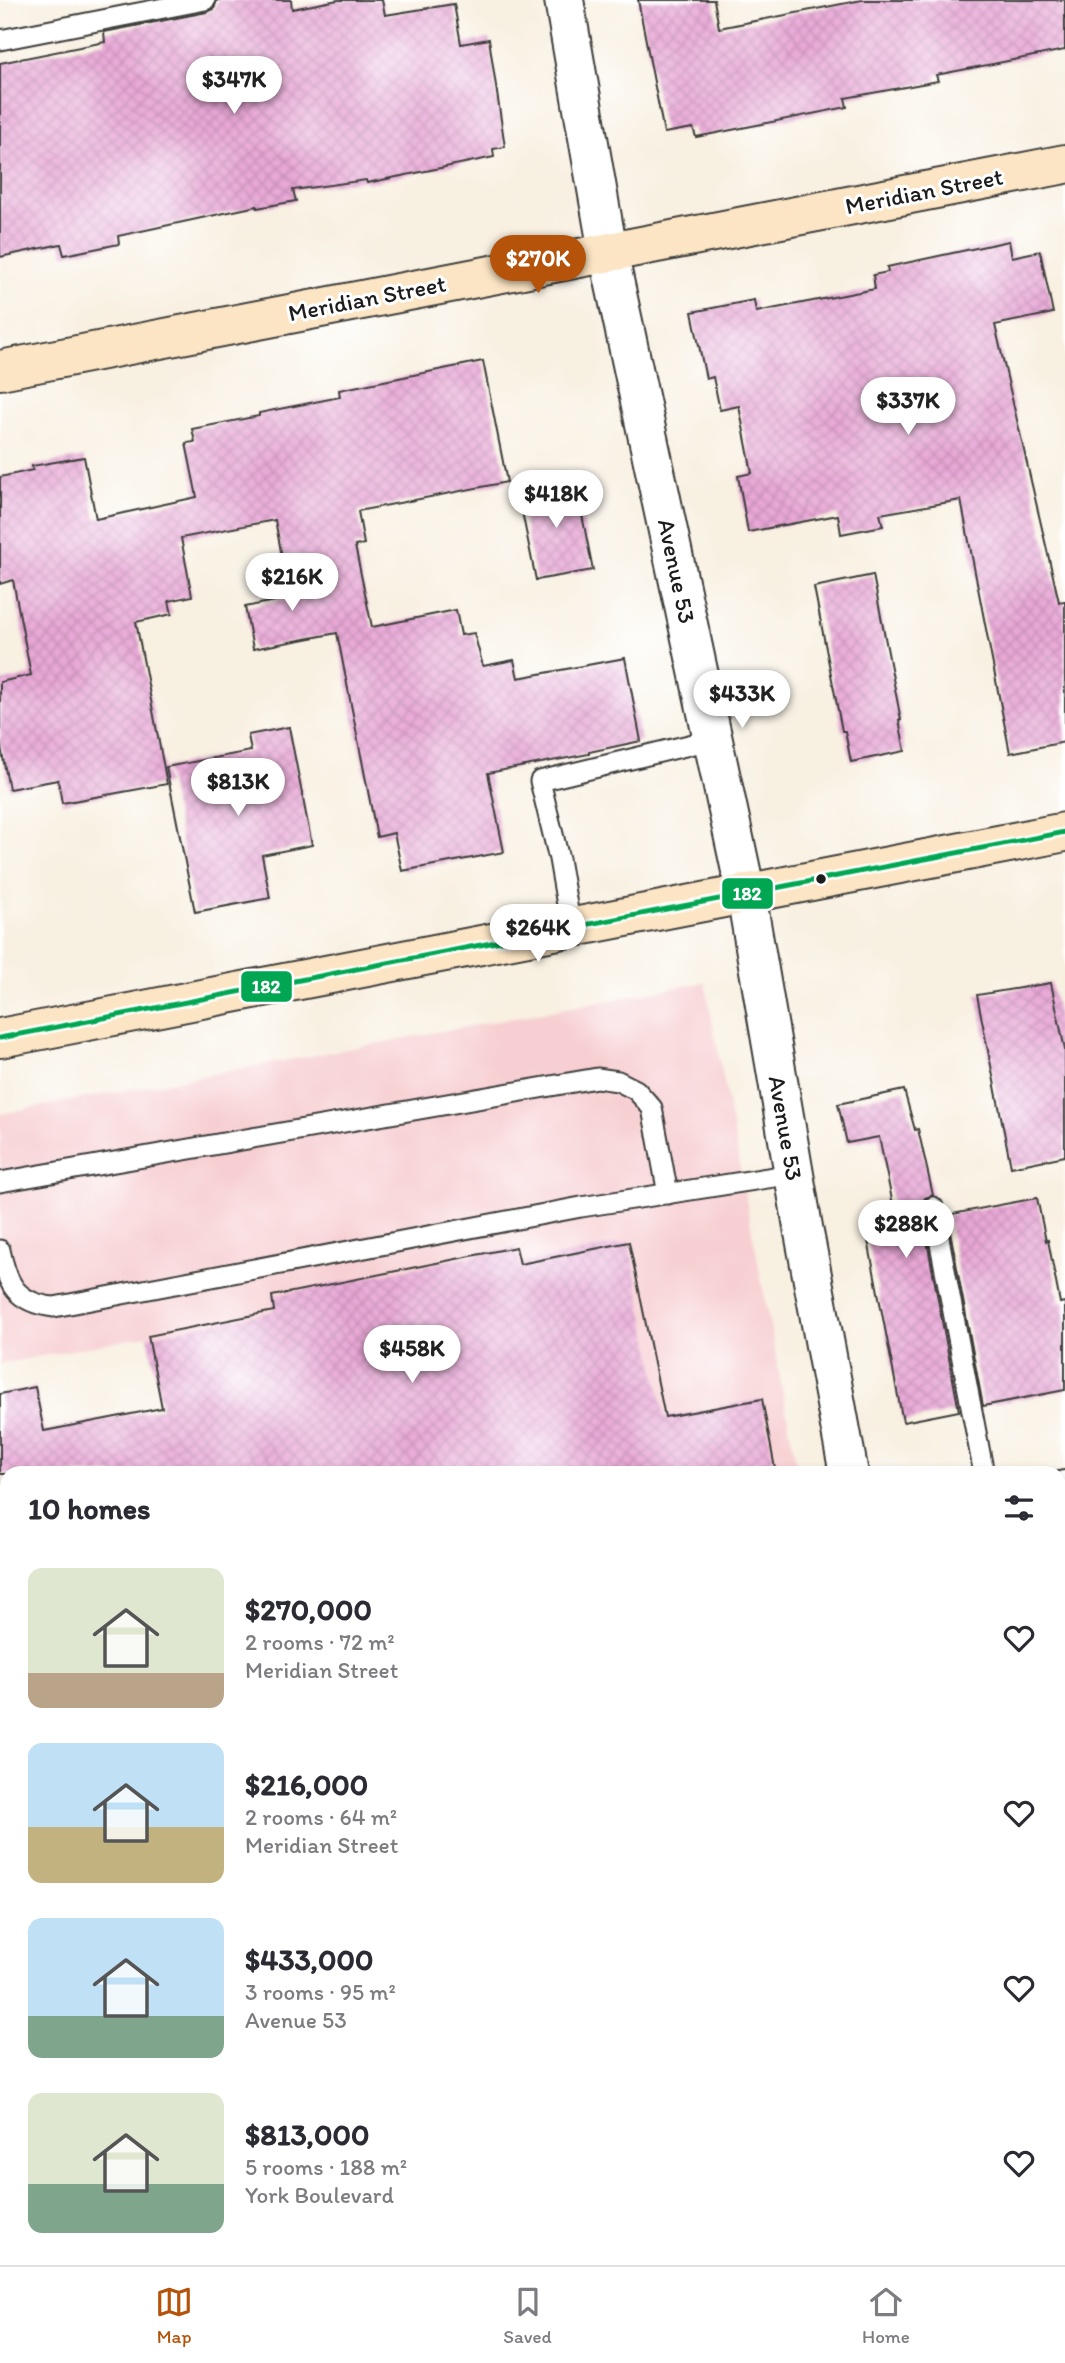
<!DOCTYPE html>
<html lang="en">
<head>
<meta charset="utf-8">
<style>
	:root { --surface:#fff; --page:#f2f2f3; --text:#2b2b33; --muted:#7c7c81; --line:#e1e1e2; --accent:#b45309 }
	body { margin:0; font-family:Itim,sans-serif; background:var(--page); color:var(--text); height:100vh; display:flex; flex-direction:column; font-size:26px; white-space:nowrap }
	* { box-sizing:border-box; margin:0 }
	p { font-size:23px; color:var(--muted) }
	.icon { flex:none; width:38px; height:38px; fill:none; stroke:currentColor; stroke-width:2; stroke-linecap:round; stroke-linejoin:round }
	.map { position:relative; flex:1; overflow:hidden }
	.panel { position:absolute; left:0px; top:1466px; width:1066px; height:800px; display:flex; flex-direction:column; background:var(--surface); border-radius:21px 21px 0 0; box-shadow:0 4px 10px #0003 }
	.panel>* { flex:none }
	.price { position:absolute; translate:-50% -60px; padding:0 16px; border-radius:24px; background:#fff; color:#222; font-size:23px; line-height:46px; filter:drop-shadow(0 2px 4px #0008) }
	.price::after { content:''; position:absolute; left:50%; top:42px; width:21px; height:16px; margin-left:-10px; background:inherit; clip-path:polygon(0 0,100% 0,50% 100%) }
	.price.active { background:var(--accent); color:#fff }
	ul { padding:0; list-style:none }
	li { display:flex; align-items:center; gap:21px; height:175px; padding:0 28px }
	li span { display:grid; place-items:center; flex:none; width:196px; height:140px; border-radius:14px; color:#555 }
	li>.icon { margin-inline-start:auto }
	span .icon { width:84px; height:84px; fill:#fffc; stroke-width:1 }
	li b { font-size:30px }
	h2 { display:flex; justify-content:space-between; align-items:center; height:84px; padding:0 28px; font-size:30px }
	.tab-bar { display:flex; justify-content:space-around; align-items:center; height:98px; border-top:2px solid var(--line); background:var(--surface); font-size:19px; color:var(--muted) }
	.tab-bar a { display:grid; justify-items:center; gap:4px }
	.tab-bar .active { color:var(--accent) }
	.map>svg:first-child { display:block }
	.built { fill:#f7cfd2 }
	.building { fill:url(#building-cross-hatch) }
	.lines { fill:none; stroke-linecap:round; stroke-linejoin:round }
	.lane-casing { stroke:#3d3c3a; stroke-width:23 }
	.street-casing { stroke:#3d3c3a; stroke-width:42 }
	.secondary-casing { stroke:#3d3c3a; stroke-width:42 }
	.lane { stroke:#fff; stroke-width:19 }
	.street { stroke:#fff; stroke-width:38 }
	.secondary { stroke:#fce5c4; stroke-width:38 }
	.bus-1-casing { stroke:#fff; stroke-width:10 }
	.bus-1 { stroke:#00a651; stroke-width:5 }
	.bus-dot { fill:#1c1c1c; stroke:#fff; stroke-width:2.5 }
	.labels { text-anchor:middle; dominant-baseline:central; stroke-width:6; stroke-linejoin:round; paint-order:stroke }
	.street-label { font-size:24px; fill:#1c1c1c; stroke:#fff }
	.line-badge { stroke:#fff; stroke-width:2.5 }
	.badge-label { font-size:19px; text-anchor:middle; font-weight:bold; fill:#fff }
</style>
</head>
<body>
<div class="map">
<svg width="1065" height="2265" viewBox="0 0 1065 2265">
	<defs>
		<pattern id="building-cross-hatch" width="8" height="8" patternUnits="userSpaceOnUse" patternTransform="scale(1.75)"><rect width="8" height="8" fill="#e8a7d6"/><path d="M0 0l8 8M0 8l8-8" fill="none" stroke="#c68fb7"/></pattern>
	</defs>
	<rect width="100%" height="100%" fill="#fff"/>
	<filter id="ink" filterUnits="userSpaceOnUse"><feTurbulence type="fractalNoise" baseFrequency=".0143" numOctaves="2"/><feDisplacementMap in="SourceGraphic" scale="14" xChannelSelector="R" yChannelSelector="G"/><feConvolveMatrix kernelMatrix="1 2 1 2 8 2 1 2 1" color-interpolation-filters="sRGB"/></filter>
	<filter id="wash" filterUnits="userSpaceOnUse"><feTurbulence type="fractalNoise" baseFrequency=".00686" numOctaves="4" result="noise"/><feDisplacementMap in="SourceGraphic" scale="28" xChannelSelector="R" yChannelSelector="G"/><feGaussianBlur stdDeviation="1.57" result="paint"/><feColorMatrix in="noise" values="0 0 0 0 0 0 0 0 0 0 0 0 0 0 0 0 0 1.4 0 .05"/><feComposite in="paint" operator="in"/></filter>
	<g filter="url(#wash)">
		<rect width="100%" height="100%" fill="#f8f0e1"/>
		<!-- built -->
		<polygon class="built" points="705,982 798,1473 204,1473 177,1330 0,1364 0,1114"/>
		<g id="blocks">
			<!-- building -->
			<g class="building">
				<polygon points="217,0 291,0 292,9 338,0 382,0 385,15 454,4 461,44 489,39 505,147 493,149 494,157 367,183 366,180 293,190 296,201 257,208 257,206 118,236 119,244 64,255 61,244 0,257 0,63 105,42 104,32 207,12 214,9"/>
				<polygon points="638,0 714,0 719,28 862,0 1065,0 1065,50 936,75 938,81 845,98 847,107 696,137 693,128 664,133"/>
				<polygon points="1009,241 1012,257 1040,251 1053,313 995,325 1059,602 1065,601 1065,742 1010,753 961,500 880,514 883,526 841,534 838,515 748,532 738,476 752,473 739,406 720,410 713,377 706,379 692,312 754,300 756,312 875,289 873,275 888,272 887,267"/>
				<polygon points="483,361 507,482 358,511 364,544 355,546 372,627 456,610 461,635 474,633 483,666 514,660 518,678 625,658 641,741 589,752 589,754 488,773 504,852 402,871 394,833 377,837 337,633 253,649 245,607 290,598 275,520 181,538 192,596 169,601 172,614 136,622 167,784 62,803 58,780 9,789 0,742 0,682 31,675 13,580 0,584 0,477 33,470 32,466 84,457 96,519 197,497 186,443 195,442 192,429 259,416 259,413 340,397 339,390"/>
				<polygon points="575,480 593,570 536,580 518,492"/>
				<polygon points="873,575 901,720 899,720 905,751 851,762 845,731 842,731 814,587"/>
				<polygon points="289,727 312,845 262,855 270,898 195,912 166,767 251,751 248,735"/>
				<polygon points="1051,983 1065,1050 1065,1156 1011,1167 977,995"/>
				<polygon points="904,1090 915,1130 918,1129 933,1195 925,1198 921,1209 959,1411 903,1422 866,1230 897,1224 879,1137 847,1143 838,1104"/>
				<polygon points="1037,1198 1046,1241 1048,1240 1060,1303 1065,1302 1065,1390 983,1406 947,1215"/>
				<polygon points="629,1242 665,1417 762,1399 776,1474 0,1474 0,1394 35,1387 44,1431 162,1408 148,1336 274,1311 272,1296 516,1247 520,1264"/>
			</g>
		</g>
	</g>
	<g filter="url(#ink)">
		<use href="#blocks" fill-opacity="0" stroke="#3d3c3a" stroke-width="2"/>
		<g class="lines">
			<defs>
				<g id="lane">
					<polyline points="0,40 205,0"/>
					<polyline points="571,928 559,859 540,781 714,739"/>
					<polyline points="0,1182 597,1078 618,1081 636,1090 652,1108 668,1194"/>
					<polyline points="933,1207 984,1474"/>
					<path d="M 0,1250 C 7,1284 16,1303 54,1307 L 581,1207 L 793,1174"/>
				</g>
				<g id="street">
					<polyline points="564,0 608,252 746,894 803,1227 849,1474"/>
					<polyline points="1059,1492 1065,1490"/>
					<polyline points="0,1696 7,1694"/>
					<polyline points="1059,2155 1065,2154"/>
					<polyline points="997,2259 998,2265"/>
					<polyline points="480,2265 511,2259"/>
				</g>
				<g id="secondary">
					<polyline points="0,370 1065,164"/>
					<polyline points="0,1038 1065,832"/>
				</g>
			</defs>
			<!-- lane casing -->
			<use href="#lane" class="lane-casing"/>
			<!-- street casing -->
			<use href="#street" class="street-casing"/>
			<!-- secondary casing -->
			<use href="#secondary" class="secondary-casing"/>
			<!-- lane -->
			<use href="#lane" class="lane"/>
			<!-- street -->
			<use href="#street" class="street"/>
			<!-- secondary -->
			<use href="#secondary" class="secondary"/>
			<defs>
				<polyline id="bus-1" points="0,1038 1065,832"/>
			</defs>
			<!-- bus-1 casing -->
			<use href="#bus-1" class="bus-1-casing"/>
			<!-- bus-1 -->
			<use href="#bus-1" class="bus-1"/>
		</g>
	</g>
	<!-- markers -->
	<circle class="bus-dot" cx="821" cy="879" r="6"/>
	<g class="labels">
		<!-- street labels -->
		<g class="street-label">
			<text transform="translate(924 191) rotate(-11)">Meridian Street</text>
			<text transform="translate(367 298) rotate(-11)">Meridian Street</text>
			<text transform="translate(677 571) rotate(78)">Avenue 53</text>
			<text transform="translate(786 1128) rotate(80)">Avenue 53</text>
		</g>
	</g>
	<g class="line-badge">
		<rect x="721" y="877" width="53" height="33" rx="7" fill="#00a651"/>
		<rect x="240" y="970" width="53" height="33" rx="7" fill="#00a651"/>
	</g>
	<g class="badge-label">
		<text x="747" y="900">182</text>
		<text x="266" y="993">182</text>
	</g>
</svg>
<b class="price" style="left:234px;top:116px">$347K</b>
<b class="price active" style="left:538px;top:295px">$270K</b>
<b class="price" style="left:908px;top:437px">$337K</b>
<b class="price" style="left:556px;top:530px">$418K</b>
<b class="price" style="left:292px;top:613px">$216K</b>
<b class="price" style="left:742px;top:730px">$433K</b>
<b class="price" style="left:238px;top:818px">$813K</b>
<b class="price" style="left:538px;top:964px">$264K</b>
<b class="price" style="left:906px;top:1260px">$288K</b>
<b class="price" style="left:412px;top:1385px">$458K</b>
<section class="panel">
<h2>10 homes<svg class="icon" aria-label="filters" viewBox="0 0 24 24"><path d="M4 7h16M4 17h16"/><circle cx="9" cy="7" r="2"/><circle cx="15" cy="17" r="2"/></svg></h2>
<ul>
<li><span style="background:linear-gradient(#dfe7d0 75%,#b9a48a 0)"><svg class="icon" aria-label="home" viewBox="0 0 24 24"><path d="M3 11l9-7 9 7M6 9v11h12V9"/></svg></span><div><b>$270,000</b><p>2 rooms · 72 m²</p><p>Meridian Street</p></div><svg class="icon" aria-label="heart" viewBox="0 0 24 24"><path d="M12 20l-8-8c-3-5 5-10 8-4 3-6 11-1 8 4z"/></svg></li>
<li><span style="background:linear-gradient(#bfe0f5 60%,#c2b280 0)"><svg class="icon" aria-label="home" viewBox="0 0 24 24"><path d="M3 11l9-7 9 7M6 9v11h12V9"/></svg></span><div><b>$216,000</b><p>2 rooms · 64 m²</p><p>Meridian Street</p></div><svg class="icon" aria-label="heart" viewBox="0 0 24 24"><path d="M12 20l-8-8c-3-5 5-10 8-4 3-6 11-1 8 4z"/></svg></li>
<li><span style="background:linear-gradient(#bfe0f5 70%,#7fa58c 0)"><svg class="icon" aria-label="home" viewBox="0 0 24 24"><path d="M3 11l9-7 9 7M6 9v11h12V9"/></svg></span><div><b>$433,000</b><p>3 rooms · 95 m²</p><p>Avenue 53</p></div><svg class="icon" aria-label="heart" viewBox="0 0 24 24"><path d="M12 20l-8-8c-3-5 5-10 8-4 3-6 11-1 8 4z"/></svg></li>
<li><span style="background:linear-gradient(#dfe7d0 65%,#7fa58c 0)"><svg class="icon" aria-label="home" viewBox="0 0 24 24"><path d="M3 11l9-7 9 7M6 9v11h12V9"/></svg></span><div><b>$813,000</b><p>5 rooms · 188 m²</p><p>York Boulevard</p></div><svg class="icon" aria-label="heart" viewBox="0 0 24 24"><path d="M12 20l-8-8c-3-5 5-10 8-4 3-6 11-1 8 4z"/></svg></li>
</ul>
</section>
</div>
<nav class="tab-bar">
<a class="active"><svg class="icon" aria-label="map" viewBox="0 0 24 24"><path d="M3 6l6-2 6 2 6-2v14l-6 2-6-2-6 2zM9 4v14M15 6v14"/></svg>Map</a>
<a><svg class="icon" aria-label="saved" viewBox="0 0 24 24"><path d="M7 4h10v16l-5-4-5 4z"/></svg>Saved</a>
<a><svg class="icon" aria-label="home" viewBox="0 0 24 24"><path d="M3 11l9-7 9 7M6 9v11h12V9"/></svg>Home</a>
</nav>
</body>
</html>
